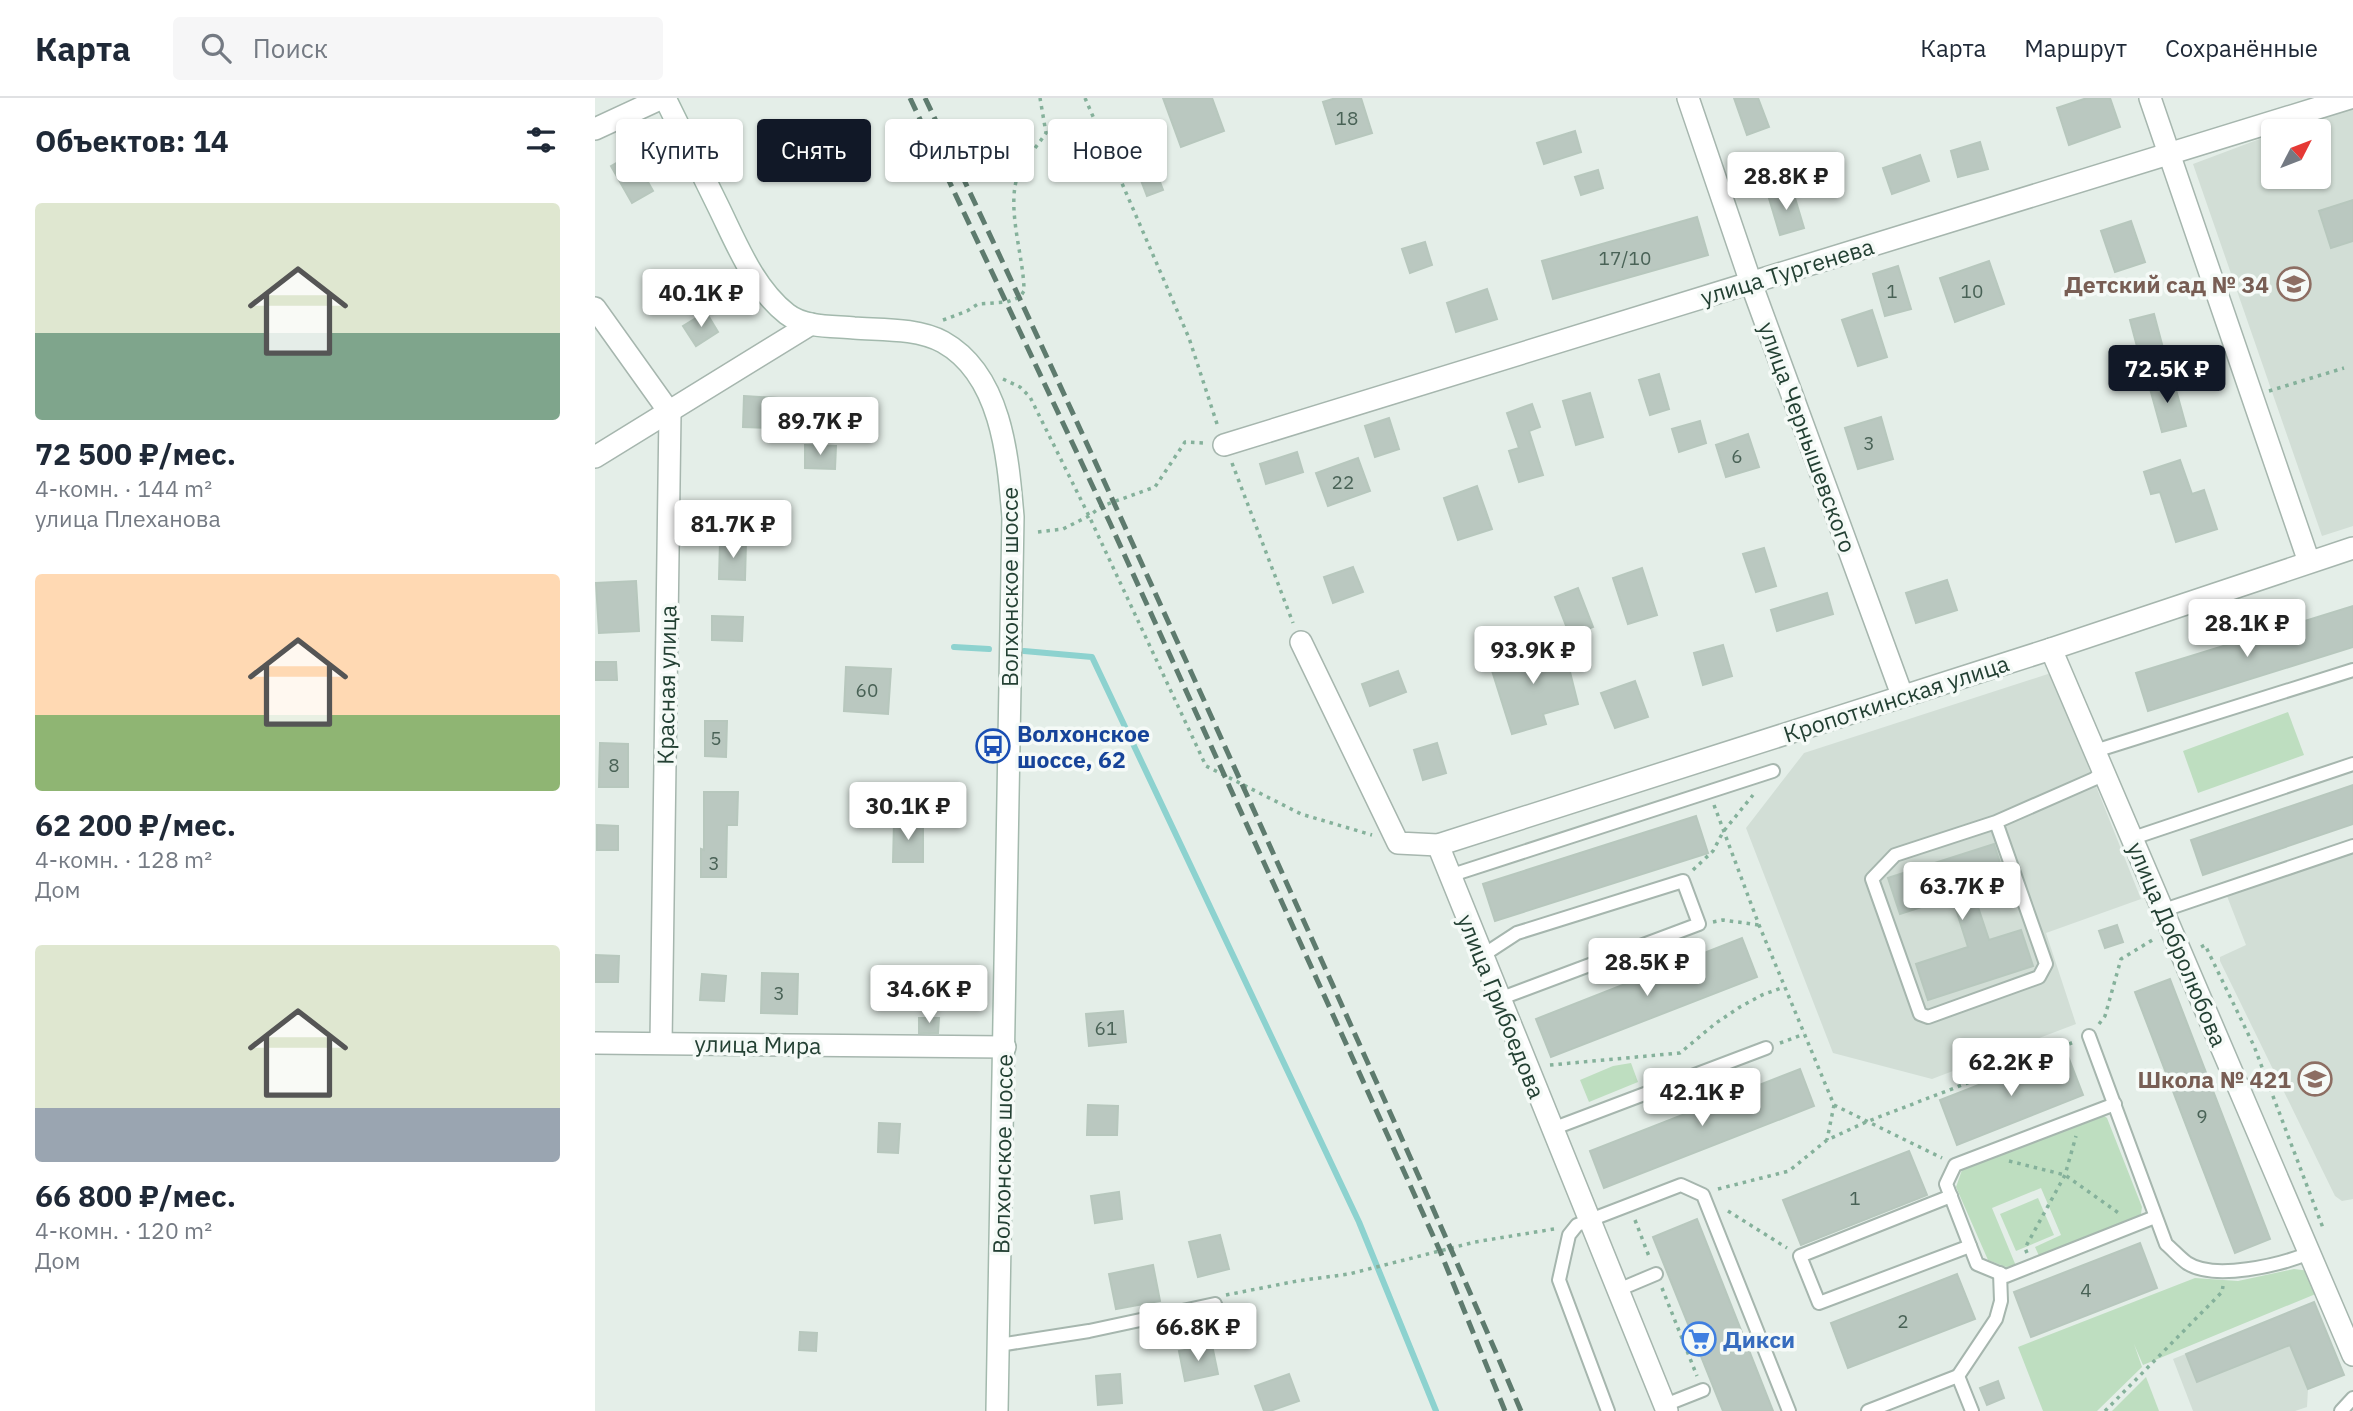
<!DOCTYPE html>
<html lang="ru">
<head>
<meta charset="utf-8">
<style>
	:root { --surface:#fff; --page:#f6f6f7; --text:#1f2937; --muted:#747a83; --line:#e0e1e3; --accent:#111827 }
	body { margin:0; font-family:"IBM Plex Sans",sans-serif; background:var(--page); color:var(--text); height:100vh; display:flex; flex-direction:column; font-size:26px; white-space:nowrap }
	* { box-sizing:border-box; margin:0 }
	p { font-size:23px; color:var(--muted) }
	.icon { flex:none; width:38px; height:38px; fill:none; stroke:currentColor; stroke-width:2; stroke-linecap:round; stroke-linejoin:round }
	.map { position:relative; flex:1; overflow:hidden }
	.side { display:flex; flex-direction:column; background:var(--surface); width:595px }
	.side>* { flex:none }
	.banner { position:absolute; left:21px; top:21px; width:665px; height:63px; display:flex; gap:14px }
	.needle { width:46px; rotate:48deg }
	.tools { position:absolute; left:1666px; top:21px; display:grid; gap:14px }
	.tools a { display:grid; place-items:center; width:70px; height:70px; border-radius:7px; background:var(--surface); box-shadow:0 2px 5px #0004; font-size:35px }
	.price { position:absolute; translate:-50% -60px; padding:0 16px; border-radius:7px; background:#fff; color:#222; font-size:23px; line-height:46px; filter:drop-shadow(0 2px 4px #0008) }
	.price::after { content:''; position:absolute; left:50%; top:42px; width:21px; height:16px; margin-left:-10px; background:inherit; clip-path:polygon(0 0,100% 0,50% 100%) }
	.price.on { background:var(--accent); color:#fff }
	ul { padding:0; list-style:none }
	li { display:grid; align-content:center; gap:14px; height:371px; padding:0 35px }
	li span { display:grid; place-items:center; height:217px; border-radius:7px; color:#555 }
	li>.icon { margin-inline-start:auto }
	span .icon { width:126px; height:126px; fill:#fffc; stroke-width:1 }
	li b { font-size:30px }
	h2 { display:flex; justify-content:space-between; align-items:center; height:84px; padding:0 35px; font-size:30px }
	.chip { padding:0 24px; border-radius:7px; background:var(--surface); box-shadow:0 2px 5px #0004; font-size:24px; line-height:63px }
	.chip.on { background:var(--accent); color:#fff }
	header { display:flex; align-items:center; gap:42px; box-sizing:border-box; height:98px; padding:0 35px; background:var(--surface); border-bottom:2px solid var(--line) }
	header strong { font-size:33px }
	nav { display:flex; gap:38px; margin-inline-start:auto; font-size:24px }
	.search { width:490px; height:63px; background:var(--page); display:flex; align-items:center; gap:18px; box-sizing:border-box; padding:0 24px; border-radius:7px; color:var(--muted); font-size:26px }
	main { display:flex; flex:1; min-height:0 }
	.map>svg:first-child { display:block }
	.built { fill:#d2ded6 }
	.green { fill:#bedec0 }
	.lines { fill:none; stroke-linecap:round; stroke-linejoin:round }
	.stream { stroke:#8dd2cf; stroke-width:6 }
	.building { fill:#bac8c0; stroke:#b7c7bd; stroke-width:2 }
	.lane-casing { stroke:#a6b6ae; stroke-width:16 }
	.street-casing { stroke:#a6b6ae; stroke-width:24 }
	.secondary-casing { stroke:#a3b9ad; stroke-width:24 }
	.path { stroke:#85b19b; stroke-width:3.5; stroke-dasharray:3.5 5; stroke-linecap:butt }
	.lane { stroke:#fff; stroke-width:12 }
	.street { stroke:#fff; stroke-width:21 }
	.secondary { stroke:#fff; stroke-width:21 }
	.rail { stroke:#5e7b6e; stroke-width:5; stroke-dasharray:14 7; stroke-linecap:butt }
	.labels { text-anchor:middle; dominant-baseline:central; stroke-width:7; stroke-linejoin:round; paint-order:stroke }
	.number-label { font-size:19px; fill:#496256 }
	.street-label { font-size:23px; fill:#234033; stroke:#f5faf7 }
	.education-label { font-size:23px; font-weight:bold; fill:#785e54; stroke:#f5faf7; text-anchor:end }
	.transit-label { font-size:23px; font-weight:bold; fill:#164399; stroke:#f5faf7; text-anchor:start }
	.shop-label { font-size:23px; font-weight:bold; fill:#366cbe; stroke:#f5faf7; text-anchor:start }
</style>
</head>
<body>
<header>
<strong>Карта</strong>
<div class="search"><svg class="icon" aria-label="search" viewBox="0 0 24 24"><circle cx="10" cy="10" r="6"/><path d="M15 15l6 6"/></svg>Поиск</div>
<nav><a>Карта</a><a>Маршрут</a><a>Сохранённые</a></nav>
</header>
<main>
<section class="side">
<h2>Объектов: 14<svg class="icon" aria-label="filters" viewBox="0 0 24 24"><path d="M4 7h16M4 17h16"/><circle cx="9" cy="7" r="2"/><circle cx="15" cy="17" r="2"/></svg></h2>
<ul>
<li><span style="background:linear-gradient(#dfe7d0 60%,#7fa58c 0)"><svg class="icon" aria-label="home" viewBox="0 0 24 24"><path d="M3 11l9-7 9 7M6 9v11h12V9"/></svg></span><div><b>72 500 ₽/мес.</b><p>4-комн. · 144 m²</p><p>улица Плеханова</p></div></li>
<li><span style="background:linear-gradient(#ffd9b3 65%,#8fb573 0)"><svg class="icon" aria-label="home" viewBox="0 0 24 24"><path d="M3 11l9-7 9 7M6 9v11h12V9"/></svg></span><div><b>62 200 ₽/мес.</b><p>4-комн. · 128 m²</p><p>Дом</p></div></li>
<li><span style="background:linear-gradient(#dfe7d0 75%,#9aa5b1 0)"><svg class="icon" aria-label="home" viewBox="0 0 24 24"><path d="M3 11l9-7 9 7M6 9v11h12V9"/></svg></span><div><b>66 800 ₽/мес.</b><p>4-комн. · 120 m²</p><p>Дом</p></div></li>
</ul>
</section>
<div class="map">
<svg width="1758" height="1313" viewBox="0 0 1758 1313">
	<rect width="100%" height="100%" fill="#e4eee8"/>
	<!-- built -->
	<g class="built">
		<polygon points="1758,11 1758,428 1727,438 1598,66 1678,36 1678,79 1724,79 1724,33 1687,33"/>
		<polygon points="1456,575 1546,801 1451,835 1481,926 1337,981 1238,955 1151,730 1209,655"/>
		<polygon points="1758,750 1758,1101 1747,1103 1740,1098 1625,863 1625,859 1651,847 1630,793"/>
		<polygon points="1719,1204 1749,1277 1713,1291 1712,1309 1700,1313 1598,1313 1578,1261"/>
	</g>
	<!-- green -->
	<g class="green">
		<polygon points="1693,614 1709,657 1603,695 1588,653"/>
		<polygon points="1036,965 1043,984 994,1004 985,982 1018,968"/>
		<polygon points="1506,1016 1512,1020 1547,1109 1546,1116 1541,1120 1445,1160 1440,1149 1466,1137 1446,1090 1397,1110 1421,1168 1411,1169 1393,1162 1361,1089 1367,1072 1375,1066"/>
		<polygon points="1443,1100 1459,1137 1421,1153 1405,1116"/>
		<polygon points="1699,1171 1715,1173 1723,1195 1548,1267 1539,1246 1547,1269 1502,1313 1448,1313 1423,1249 1600,1180 1643,1183"/>
		<polygon points="1551,1279 1564,1313 1517,1313"/>
	</g>
	<g class="lines">
		<!-- stream -->
		<g class="stream">
			<polyline points="359,549 394,551"/>
			<polyline points="429,553 497,559 764,1124 841,1313"/>
		</g>
	</g>
	<!-- building -->
	<g class="building">
		<polygon points="568,0 617,0 629,33 586,49"/>
		<polygon points="741,0 766,0 777,35 741,46 728,4"/>
		<polygon points="1139,0 1163,0 1174,29 1152,37"/>
		<polygon points="1492,0 1515,0 1525,29 1474,47 1462,10"/>
		<polygon points="980,33 986,54 949,66 942,45"/>
		<polygon points="1385,44 1393,71 1363,79 1356,53"/>
		<polygon points="37,56 58,93 37,105 16,68"/>
		<polygon points="1325,57 1334,83 1297,96 1288,70"/>
		<polygon points="555,58 568,92 552,98 539,64"/>
		<polygon points="1003,72 1008,90 986,97 980,79"/>
		<polygon points="1197,90 1209,130 1185,137 1173,97"/>
		<polygon points="1758,102 1758,143 1736,150 1724,113"/>
		<polygon points="1102,119 1113,157 958,201 947,163"/>
		<polygon points="1536,123 1550,164 1520,174 1506,133"/>
		<polygon points="830,144 837,167 815,175 807,151"/>
		<polygon points="1394,163 1409,206 1360,224 1345,180"/>
		<polygon points="1303,168 1316,211 1290,218 1278,176"/>
		<polygon points="892,191 902,221 861,234 852,205"/>
		<polygon points="1277,212 1292,259 1263,268 1247,222"/>
		<polygon points="111,214 123,234 101,248 88,228"/>
		<polygon points="1559,216 1568,250 1544,256 1535,222"/>
		<polygon points="1064,276 1074,311 1055,317 1044,282"/>
		<polygon points="1578,281 1591,328 1567,334 1554,287"/>
		<polygon points="995,295 1008,339 981,347 968,303"/>
		<polygon points="149,298 182,300 181,330 148,329"/>
		<polygon points="937,306 945,329 934,333 948,377 924,384 914,353 924,350 912,315"/>
		<polygon points="1286,319 1298,361 1263,371 1250,330"/>
		<polygon points="794,320 804,351 780,359 770,328"/>
		<polygon points="1105,323 1111,345 1084,354 1077,331"/>
		<polygon points="1153,336 1164,369 1131,379 1121,347"/>
		<polygon points="210,347 241,348 240,371 210,370"/>
		<polygon points="702,354 708,374 671,386 665,366"/>
		<polygon points="763,360 775,393 733,408 721,375"/>
		<polygon points="1585,362 1597,396 1609,392 1622,431 1581,444 1565,394 1556,396 1549,374"/>
		<polygon points="882,388 897,431 863,442 849,400"/>
		<polygon points="125,443 151,444 150,482 124,481"/>
		<polygon points="1169,450 1181,488 1161,494 1148,456"/>
		<polygon points="758,469 768,494 738,505 729,479"/>
		<polygon points="1047,470 1062,517 1033,526 1018,480"/>
		<polygon points="1352,482 1362,512 1321,525 1311,495"/>
		<polygon points="41,483 44,533 4,535 1,485"/>
		<polygon points="983,490 998,529 975,538 960,499"/>
		<polygon points="1232,495 1238,516 1182,533 1176,512"/>
		<polygon points="1758,508 1758,549 1553,613 1541,575"/>
		<polygon points="117,518 148,519 147,543 117,542"/>
		<polygon points="968,546 983,606 948,616 951,626 917,636 893,560 928,550 930,558"/>
		<polygon points="1128,547 1137,578 1108,587 1099,555"/>
		<polygon points="0,564 21,564 22,582 0,582"/>
		<polygon points="251,569 296,571 293,616 249,613"/>
		<polygon points="803,573 811,594 775,608 767,586"/>
		<polygon points="1040,583 1053,619 1020,630 1006,595"/>
		<polygon points="110,623 132,623 131,659 110,658"/>
		<polygon points="5,645 33,646 33,689 4,689"/>
		<polygon points="842,645 851,675 828,682 819,652"/>
		<polygon points="1758,687 1758,726 1608,777 1596,742"/>
		<polygon points="109,694 143,694 142,727 132,727 131,779 106,779 106,751 109,752"/>
		<polygon points="1101,718 1113,755 900,823 888,786"/>
		<polygon points="299,724 328,724 328,764 298,764"/>
		<polygon points="2,727 23,728 23,752 2,752"/>
		<polygon points="1399,746 1410,780 1377,791 1394,842 1426,832 1438,868 1333,902 1321,866 1373,849 1357,799 1305,816 1293,780"/>
		<polygon points="1522,827 1528,844 1510,850 1504,833"/>
		<polygon points="1147,840 1162,879 956,959 941,921"/>
		<polygon points="0,857 24,858 23,884 0,884"/>
		<polygon points="167,875 203,876 202,916 166,915"/>
		<polygon points="107,876 131,878 129,903 105,902"/>
		<polygon points="1575,881 1675,1141 1640,1155 1540,894"/>
		<polygon points="528,913 531,944 494,948 491,916"/>
		<polygon points="324,920 344,920 343,935 324,935"/>
		<polygon points="1471,953 1488,997 1362,1047 1345,1002"/>
		<polygon points="1205,971 1219,1008 1009,1090 995,1053"/>
		<polygon points="493,1007 523,1008 522,1037 492,1037"/>
		<polygon points="284,1025 305,1026 303,1055 283,1054"/>
		<polygon points="1314,1053 1332,1097 1206,1147 1188,1102"/>
		<polygon points="524,1094 527,1121 500,1125 496,1098"/>
		<polygon points="1102,1121 1178,1313 1128,1313 1058,1139"/>
		<polygon points="625,1137 634,1171 603,1179 594,1144"/>
		<polygon points="1545,1145 1562,1190 1436,1239 1419,1194"/>
		<polygon points="558,1167 565,1203 521,1211 514,1176"/>
		<polygon points="1362,1176 1380,1221 1253,1270 1236,1225"/>
		<polygon points="1719,1204 1749,1277 1713,1291 1695,1247 1602,1284 1591,1256"/>
		<polygon points="205,1234 222,1235 221,1253 204,1252"/>
		<polygon points="617,1247 623,1276 590,1283 584,1253"/>
		<polygon points="525,1276 527,1305 503,1307 501,1278"/>
		<polygon points="694,1276 704,1303 675,1313 669,1313 660,1288"/>
		<polygon points="1403,1283 1409,1300 1392,1307 1385,1290"/>
	</g>
	<g class="lines">
		<defs>
			<g id="lane">
				<polyline points="1500,653 1758,572"/>
				<polyline points="1401,724 1451,866 1444,879 1333,919 1325,916 1277,781 1300,757 1401,724 1499,681 1509,673"/>
				<polyline points="1538,740 1758,666"/>
				<polyline points="854,778 1178,673"/>
				<polyline points="1569,812 1758,748"/>
				<polyline points="886,856 896,852 922,835 1088,783 1104,826 904,901"/>
				<path d="M 1494,938 L 1571,1146 C 1578,1152 1585,1160 1592,1165 C 1619,1183 1686,1167 1714,1155"/>
				<polyline points="1520,1006 1360,1067 1351,1086 1382,1166 1411,1178 1560,1119"/>
				<polyline points="957,1031 1171,950"/>
				<polyline points="1356,1098 1205,1158 1224,1205 1375,1148"/>
				<polyline points="1023,1192 1061,1176"/>
				<polyline points="404,1247 494,1233 620,1206"/>
				<polyline points="1363,1278 1401,1221 1406,1203 1405,1175"/>
				<polyline points="1070,1307 1108,1292"/>
				<polyline points="1013,1313 964,1182 974,1137 982,1127 1086,1087 1108,1097 1194,1313"/>
				<polyline points="1273,1313 1363,1278 1377,1313"/>
				<polyline points="1746,1313 1758,1300"/>
			</g>
			<g id="street">
				<polyline points="1093,0 1156,185 1307,597"/>
				<polyline points="1555,0 1714,464"/>
				<polyline points="0,31 67,0"/>
				<polyline points="0,210 75,315 66,945"/>
				<polyline points="629,347 1755,0"/>
				<polyline points="0,359 216,226"/>
				<polyline points="706,544 803,745 843,747 1456,551 1758,450"/>
				<polyline points="1456,551 1758,1257"/>
				<polyline points="843,747 1072,1313"/>
				<polyline points="0,945 410,949"/>
			</g>
			<path id="secondary" d="M 70,0 C 88,37 106,73 124,110 C 142,147 159,190 192,216 C 210,230 238,228 259,230 C 287,232 322,230 348,244 C 407,277 413,360 418,419 L 402,1313"/>
		</defs>
		<!-- lane casing -->
		<use href="#lane" class="lane-casing"/>
		<!-- street casing -->
		<use href="#street" class="street-casing"/>
		<!-- secondary casing -->
		<use href="#secondary" class="secondary-casing"/>
		<!-- path -->
		<g class="path">
			<polyline points="490,0 594,240 623,329"/>
			<path d="M 348,222 L 372,213 L 383,206 L 412,204 L 425,199 L 429,193 C 429,157 409,106 425,72 C 432,59 443,47 451,35 L 445,0"/>
			<polyline points="408,281 425,289 435,299 494,418 611,668 706,716 777,737"/>
			<polyline points="1674,293 1749,270"/>
			<polyline points="637,365 698,525"/>
			<polyline points="443,434 468,431 494,418 507,408 560,389 590,344 610,345"/>
			<polyline points="1119,707 1164,827 1239,1007 1232,1042"/>
			<polyline points="1098,772 1118,753 1128,734 1158,697"/>
			<polyline points="1118,824 1128,822 1164,827"/>
			<polyline points="1606,849 1610,847 1659,948 1728,1130"/>
			<polyline points="1504,926 1510,918 1526,861 1559,841"/>
			<polyline points="1185,945 1209,936"/>
			<polyline points="955,967 1085,955 1121,925 1145,909 1167,897 1189,889"/>
			<polyline points="1239,1007 1347,1060"/>
			<polyline points="1414,1063 1470,1077 1525,1116"/>
			<polyline points="1123,1091 1194,1073 1232,1042 1271,1024 1479,944"/>
			<polyline points="1133,1113 1192,1150"/>
			<polyline points="1040,1122 1055,1161"/>
			<polyline points="1432,1155 1430,1150 1470,1077 1481,1038"/>
			<polyline points="1067,1190 1102,1278"/>
			<polyline points="631,1197 702,1183 754,1176 880,1144 959,1131"/>
			<polyline points="1510,1313 1627,1194 1628,1188"/>
		</g>
		<!-- lane -->
		<use href="#lane" class="lane"/>
		<!-- street -->
		<use href="#street" class="street"/>
		<!-- secondary -->
		<use href="#secondary" class="secondary"/>
		<!-- rail -->
		<g class="rail">
			<polyline points="315,0 515,425 845,1153 910,1313"/>
			<path d="M 330,0 C 444,238 552,477 661,717 C 750,915 841,1113 926,1313"/>
		</g>
	</g>
	<!-- icons -->
	<defs>
		<symbol id="school-ring" viewBox="-11 -11 22 22"><circle r="9.5" fill="#f5faf7" stroke="#8d6e63" stroke-width="1.5"/><path d="M0-5L7-2L0 1L-7-2ZM-4 1L0 2.5L4 1V4Q0 6-4 4Z" fill="#8d6e63"/></symbol>
		<symbol id="bus-ring" viewBox="-11 -11 22 22"><circle r="9.5" fill="#f5faf7" stroke="#1a4fb4" stroke-width="1.5"/><path d="M-5-6H5V4H4V6H2V4H-2V6H-4V4H-5ZM-3.5-4V0h7V-4ZM-3.5 1.2v1.5H-2V1.2ZM2 1.2v1.5H3.5V1.2Z" fill="#1a4fb4"/></symbol>
		<symbol id="supermarket-ring" viewBox="-11 -11 22 22"><circle r="9.5" fill="#f5faf7" stroke="#3f7fe0" stroke-width="1.5"/><path d="M-6-5.5h2.5l.6 2H6L4.5 2H-2.5L-4.4-4H-6ZM-1.5 3.2a1.3 1.3 0 1 0 .1 0ZM3 3.2a1.3 1.3 0 1 0 .1 0Z" fill="#3f7fe0"/></symbol>
	</defs>
	<g fill-rule="evenodd">
		<use href="#school-ring" x="1680" y="167" width="38" height="38"/>
		<use href="#bus-ring" x="379" y="629" width="38" height="38"/>
		<use href="#school-ring" x="1701" y="962" width="38" height="38"/>
		<use href="#supermarket-ring" x="1085" y="1222" width="38" height="38"/>
	</g>
	<g class="labels">
		<!-- number labels -->
		<g class="number-label">
			<text x="752" y="20">18</text>
			<text x="1030" y="160">17/10</text>
			<text x="1297" y="193">1</text>
			<text x="1377" y="193">10</text>
			<text x="1274" y="345">3</text>
			<text x="1142" y="358">6</text>
			<text x="748" y="384">22</text>
			<text x="272" y="592">60</text>
			<text x="121" y="640">5</text>
			<text x="19" y="667">8</text>
			<text x="119" y="765">3</text>
			<text x="184" y="895">3</text>
			<text x="511" y="930">61</text>
			<text x="1607" y="1018">9</text>
			<text x="1260" y="1100">1</text>
			<text x="1491" y="1192">4</text>
			<text x="1308" y="1223">2</text>
		</g>
		<!-- street labels -->
		<g class="street-label">
			<text transform="translate(1192 173) rotate(-17)">улица Тургенева</text>
			<text transform="translate(1213 339) rotate(70)">улица Чернышевского</text>
			<text transform="translate(414 489) rotate(-90)">Волхонское шоссе</text>
			<text transform="translate(71 587) rotate(-89)">Красная улица</text>
			<text transform="translate(1301 600) rotate(-18)">Кропоткинская улица</text>
			<text transform="translate(1583 846) rotate(67)">улица Добролюбова</text>
			<text transform="translate(907 908) rotate(68)">улица Грибоедова</text>
			<text transform="translate(163 946) rotate(1)">улица Мира</text>
			<text transform="translate(407 1056) rotate(-89)">Волхонское шоссе</text>
		</g>
		<!-- education labels -->
		<g class="education-label">
			<text x="1674" y="186">Детский сад № 34</text>
			<text x="1696" y="981">Школа № 421</text>
		</g>
		<!-- transit labels -->
		<g class="transit-label">
			<text x="422" y="635">Волхонское<tspan x="422" dy="26">шоссе, 62</tspan></text>
		</g>
		<!-- shop labels -->
		<g class="shop-label">
			<text x="1128" y="1241">Дикси</text>
		</g>
	</g>
</svg>
<div class="tools">
<a><svg class="needle" viewBox="-14 -14 28 28"><path d="M0-13l5 13h-10z" fill="#e53935"/><path d="M0 13l5-13h-10z" fill="#747a83"/></svg></a>
</div>
<b class="price" style="left:1191px;top:114px">28.8K ₽</b>
<b class="price" style="left:106px;top:231px">40.1K ₽</b>
<b class="price on" style="left:1572px;top:307px">72.5K ₽</b>
<b class="price" style="left:225px;top:359px">89.7K ₽</b>
<b class="price" style="left:138px;top:462px">81.7K ₽</b>
<b class="price" style="left:1652px;top:561px">28.1K ₽</b>
<b class="price" style="left:938px;top:588px">93.9K ₽</b>
<b class="price" style="left:313px;top:744px">30.1K ₽</b>
<b class="price" style="left:1367px;top:824px">63.7K ₽</b>
<b class="price" style="left:1052px;top:900px">28.5K ₽</b>
<b class="price" style="left:334px;top:927px">34.6K ₽</b>
<b class="price" style="left:1416px;top:1000px">62.2K ₽</b>
<b class="price" style="left:1107px;top:1030px">42.1K ₽</b>
<b class="price" style="left:603px;top:1265px">66.8K ₽</b>
<div class="banner">
<a class="chip">Купить</a>
<a class="chip on">Снять</a>
<a class="chip">Фильтры</a>
<a class="chip">Новое</a>
</div>
</div>
</main>
</body>
</html>
